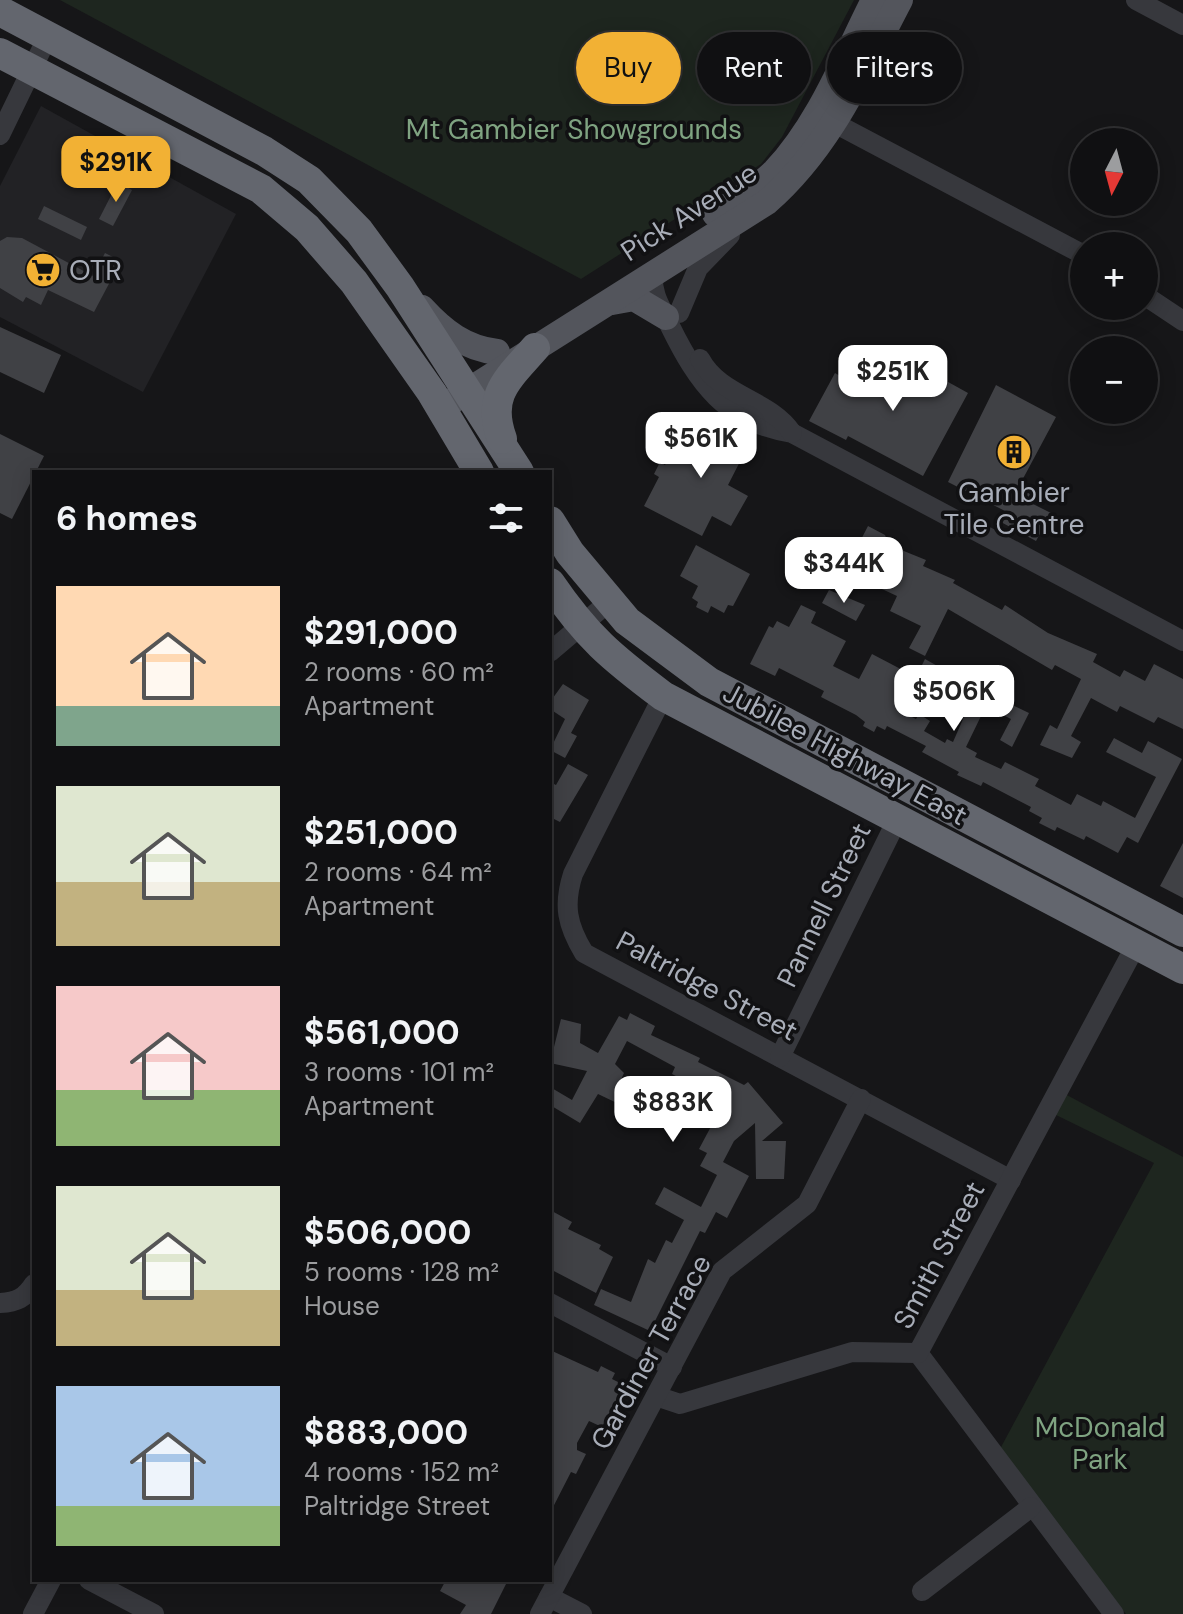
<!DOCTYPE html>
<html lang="en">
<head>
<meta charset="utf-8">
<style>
	:root { --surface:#101012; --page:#1e1e20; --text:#f1f3f6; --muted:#9c9d9f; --line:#303032; --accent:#f2b134 }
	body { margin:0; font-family:"DM Sans",sans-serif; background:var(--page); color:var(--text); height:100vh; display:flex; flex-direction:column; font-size:30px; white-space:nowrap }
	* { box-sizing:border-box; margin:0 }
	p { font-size:26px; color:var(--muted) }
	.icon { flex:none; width:44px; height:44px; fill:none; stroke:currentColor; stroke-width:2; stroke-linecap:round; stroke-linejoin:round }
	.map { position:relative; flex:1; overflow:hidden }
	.drawer { position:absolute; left:32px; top:470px; width:520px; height:1112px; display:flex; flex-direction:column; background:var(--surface); border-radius:0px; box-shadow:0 4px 20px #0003,0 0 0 2px var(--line) }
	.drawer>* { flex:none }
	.hud { position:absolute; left:576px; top:32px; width:486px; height:72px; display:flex; gap:16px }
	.needle { width:52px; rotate:186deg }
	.tools { position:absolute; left:1070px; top:128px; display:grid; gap:16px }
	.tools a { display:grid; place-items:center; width:88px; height:88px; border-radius:50%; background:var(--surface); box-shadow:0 4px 20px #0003,0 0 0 2px var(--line); font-size:40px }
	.price { position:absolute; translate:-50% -68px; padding:0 18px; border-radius:16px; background:#fff; color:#222; font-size:26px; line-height:52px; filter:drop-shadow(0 2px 4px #0008) }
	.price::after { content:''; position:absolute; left:50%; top:48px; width:24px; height:18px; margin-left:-12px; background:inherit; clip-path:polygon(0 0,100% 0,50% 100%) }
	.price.on { background:var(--accent); color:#111 }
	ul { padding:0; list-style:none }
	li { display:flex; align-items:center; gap:24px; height:200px; padding:0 24px }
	li span { display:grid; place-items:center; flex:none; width:224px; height:160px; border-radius:0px; color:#555 }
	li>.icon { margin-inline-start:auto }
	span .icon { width:96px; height:96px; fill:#fffc; stroke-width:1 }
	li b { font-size:34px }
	h2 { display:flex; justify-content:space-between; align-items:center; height:96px; padding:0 24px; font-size:34px }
	.pill { padding:0 28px; border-radius:36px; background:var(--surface); box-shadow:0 4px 20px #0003,0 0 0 2px var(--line); font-size:28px; line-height:72px }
	.pill.on { background:var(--accent); color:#111 }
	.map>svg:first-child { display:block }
	.built { fill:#222225 }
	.green { fill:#1e261f }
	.building { fill:#404145 }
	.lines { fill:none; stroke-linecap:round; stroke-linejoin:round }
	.minor { stroke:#37383d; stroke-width:20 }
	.major { stroke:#53555c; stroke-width:26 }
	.highway { stroke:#63666e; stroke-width:30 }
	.labels { text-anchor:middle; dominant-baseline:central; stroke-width:7; stroke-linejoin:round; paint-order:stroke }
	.park-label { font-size:28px; fill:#7fa381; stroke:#111113 }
	.street-label { font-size:28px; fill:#a8adb8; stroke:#111113 }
	.poi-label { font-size:28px; fill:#a8adb8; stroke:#111113; text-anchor:start }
</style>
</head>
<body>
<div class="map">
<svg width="1183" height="1614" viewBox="0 0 1183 1614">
	<rect width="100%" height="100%" fill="#161618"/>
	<!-- built -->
	<polygon class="built" points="41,106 236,214 143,392 0,317 0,186"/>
	<!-- green -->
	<g class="green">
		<polygon points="60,0 854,0 782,137 761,164 581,279"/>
		<polygon points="1063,1093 1183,1157 1183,1614 1126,1614 1000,1449 1154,1163 1054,1114"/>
	</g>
	<!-- building -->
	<g class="building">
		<polygon points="118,182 132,190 113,226 99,219"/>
		<polygon points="44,206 87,227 81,240 38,219"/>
		<polygon points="7,237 22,238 93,276 105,253 121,261 94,312 48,290 41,305 26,297 23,302 0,288 0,241"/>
		<polygon points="0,327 61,355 44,393 0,372"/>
		<polygon points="894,352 968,393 923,476 848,436 846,440 809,421 835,373 871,394"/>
		<polygon points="996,385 1056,417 1018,488 1030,494 1027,501 1051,513 1036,541 999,521 1005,511 948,482"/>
		<polygon points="703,417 750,442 728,485 748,496 731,526 712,516 702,536 644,506 659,477 654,474 660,462 665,465 673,450 683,456"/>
		<polygon points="0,434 44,456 12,519 0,513"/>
		<polygon points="868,526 885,535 889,545 926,560 923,566 955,580 953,583 1002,610 1005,605 1048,633 1097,654 1093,662 1120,677 1124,670 1145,681 1154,664 1183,679 1183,729 1158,717 1154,723 1120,706 1117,712 1091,698 1071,736 1081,742 1072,758 1040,745 1050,725 1057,729 1081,679 1055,665 1052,670 948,609 925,656 909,648 921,626 890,611 897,596 869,583 873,576 849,563"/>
		<polygon points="696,545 750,574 733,606 728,605 724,613 711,606 708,613 696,607 698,602 692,598 698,586 680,576"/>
		<polygon points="829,590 865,605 856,621 822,603"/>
		<polygon points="801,605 816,612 811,623 846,641 833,666 859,679 872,654 914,676 896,709 916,719 919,714 930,721 924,731 945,743 947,739 953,742 967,710 981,716 966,747 977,753 975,757 1001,769 1005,762 1039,779 1035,786 1071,805 1077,794 1101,806 1103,801 1135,818 1156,777 1106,752 1114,738 1142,753 1148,741 1182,759 1138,843 1127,837 1118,853 1086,836 1084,840 1057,827 1055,831 1039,823 1042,818 1029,811 1031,807 983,782 981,786 957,775 959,772 922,752 926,746 887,726 885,730 877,726 874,732 863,726 865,722 856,715 821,697 824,691 779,668 775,676 750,664 769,626 773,628 777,621 789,627"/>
		<polygon points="925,659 957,677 949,693 916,677"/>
		<polygon points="563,684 589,700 571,733 577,736 565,758 550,750 565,719 550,709 550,702"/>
		<polygon points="994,696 1029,713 1012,747 1000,740 1011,719 989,708"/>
		<polygon points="568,764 588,775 560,822 550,817 550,782 556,785"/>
		<polygon points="1183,843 1183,898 1160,886"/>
		<polygon points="630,1013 655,1026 651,1035 700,1058 698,1062 744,1085 748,1082 783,1123 762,1141 786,1141 784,1179 756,1179 755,1123 734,1141 723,1162 749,1176 727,1218 716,1212 705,1233 700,1231 650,1331 594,1305 601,1289 631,1302 648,1259 655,1263 666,1240 672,1243 684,1220 655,1204 664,1187 701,1207 717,1175 700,1166 707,1153 699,1149 715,1119 684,1103 693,1085 672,1074 675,1067 627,1041 615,1064 624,1073 620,1082 631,1088 621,1105 598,1094 580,1123 550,1105 550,1087 572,1100 587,1071 550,1063 561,1019 581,1024 580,1043 598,1053 619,1016 627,1020"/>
		<polygon points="550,1210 572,1222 568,1229 601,1245 599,1249 613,1257 596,1293 550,1269"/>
		<polygon points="550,1350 598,1372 601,1366 615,1373 612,1379 624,1385 602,1427 589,1421 577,1443 577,1450 586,1454 576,1474 571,1472 550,1513"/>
		<polygon points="446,1580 508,1580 491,1614 460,1614 466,1605 440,1591"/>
	</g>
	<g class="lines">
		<!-- minor -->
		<g class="minor">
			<polyline points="1136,0 1183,25"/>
			<polyline points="823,117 1084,255"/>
			<polyline points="0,135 48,36"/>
			<path d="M 653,274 C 651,294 662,309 670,326 C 698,383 725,422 792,433 L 1183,641"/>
			<polyline points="1144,295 1183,321"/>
			<polyline points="679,313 698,268 730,235"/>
			<path d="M 700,359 C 720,397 769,399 792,433"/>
			<polyline points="550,652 610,601"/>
			<path d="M 663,696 L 573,874 C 563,905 567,925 584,953 L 1011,1180"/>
			<polyline points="780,1057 897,820"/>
			<path d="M 0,1303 C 17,1302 25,1298 34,1284"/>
			<polyline points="550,1303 672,1367"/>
			<polyline points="918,1353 1114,1614"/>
			<polyline points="656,1396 680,1404 852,1352 918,1353 1136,945"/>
			<polyline points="89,1580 154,1614"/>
			<polyline points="922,1591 1031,1507"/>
			<polyline points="549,1597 582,1614"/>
			<polyline points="33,1614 51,1580"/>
			<polyline points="540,1614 722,1271 807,1204 861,1099"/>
		</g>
		<!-- major -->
		<g class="major">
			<path d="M 715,214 C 736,201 758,188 775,171 C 820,123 845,57 874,0"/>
			<polyline points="612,302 634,298 666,317"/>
			<path d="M 422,308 C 444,332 465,348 497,352"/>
			<path d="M 452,401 L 767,202 C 830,147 862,72 900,0"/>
		</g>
		<!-- highway -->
		<g class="highway">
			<polyline points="0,11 264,151 309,180 359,231 400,287 519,472"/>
			<polyline points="0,53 261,189 307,228 354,282 432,393 479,472"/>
			<path d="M 502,439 C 486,395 508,379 535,348"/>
			<polyline points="550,521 570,553 627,621 709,682 1183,932"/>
			<path d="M 550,583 C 587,637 611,657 663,696 L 1183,969"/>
		</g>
	</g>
	<!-- icons -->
	<defs>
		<symbol id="supermarket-disc" viewBox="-11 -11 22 22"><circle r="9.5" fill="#f2b134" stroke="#111113"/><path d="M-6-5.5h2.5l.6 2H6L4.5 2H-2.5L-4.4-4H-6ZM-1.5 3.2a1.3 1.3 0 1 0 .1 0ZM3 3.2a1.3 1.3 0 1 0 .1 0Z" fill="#111"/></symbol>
		<symbol id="building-disc" viewBox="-11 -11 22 22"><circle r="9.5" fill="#f2b134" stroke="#111113"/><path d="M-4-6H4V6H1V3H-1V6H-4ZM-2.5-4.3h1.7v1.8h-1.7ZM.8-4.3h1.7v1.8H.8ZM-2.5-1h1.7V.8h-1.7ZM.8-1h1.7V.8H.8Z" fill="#111"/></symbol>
	</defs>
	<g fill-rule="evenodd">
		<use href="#supermarket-disc" x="23" y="250" width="40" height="40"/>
		<use href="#building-disc" x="994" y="432" width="40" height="40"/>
	</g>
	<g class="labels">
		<!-- park labels -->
		<g class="park-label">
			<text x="574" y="129">Mt Gambier Showgrounds</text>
			<text x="1100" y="1427">McDonald<tspan x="1100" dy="32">Park</tspan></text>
		</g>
		<!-- street labels -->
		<g class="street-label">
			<text transform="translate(689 212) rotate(-33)">Pick Avenue</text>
			<text transform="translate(845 754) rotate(28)">Jubilee Highway East</text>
			<text transform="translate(824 905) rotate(-64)">Pannell Street</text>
			<text transform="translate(707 986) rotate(28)">Paltridge Street</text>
			<text transform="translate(939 1255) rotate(-62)">Smith Street</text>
			<text transform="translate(651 1352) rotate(-61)">Gardiner Terrace</text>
		</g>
		<!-- poi labels -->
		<g class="poi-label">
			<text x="69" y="270">OTR</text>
			<text x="1014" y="492" text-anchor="middle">Gambier<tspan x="1014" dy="32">Tile Centre</tspan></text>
		</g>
	</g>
</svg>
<div class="tools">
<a><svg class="needle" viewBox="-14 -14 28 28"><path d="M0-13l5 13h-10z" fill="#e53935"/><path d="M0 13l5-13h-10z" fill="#9c9d9f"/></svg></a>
<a>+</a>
<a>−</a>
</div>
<b class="price on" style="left:116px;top:204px">$291K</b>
<b class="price" style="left:893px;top:413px">$251K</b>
<b class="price" style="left:701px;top:480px">$561K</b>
<b class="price" style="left:844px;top:605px">$344K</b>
<b class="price" style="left:954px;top:733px">$506K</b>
<b class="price" style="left:673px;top:1144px">$883K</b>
<div class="hud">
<a class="pill on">Buy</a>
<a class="pill">Rent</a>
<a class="pill">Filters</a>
</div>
<section class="drawer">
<h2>6 homes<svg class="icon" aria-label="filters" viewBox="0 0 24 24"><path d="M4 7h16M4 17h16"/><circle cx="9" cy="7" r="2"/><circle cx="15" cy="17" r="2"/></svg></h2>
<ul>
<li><span style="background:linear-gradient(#ffd9b3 75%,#7fa58c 0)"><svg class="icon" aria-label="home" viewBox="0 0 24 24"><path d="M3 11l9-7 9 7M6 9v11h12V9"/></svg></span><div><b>$291,000</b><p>2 rooms · 60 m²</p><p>Apartment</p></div></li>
<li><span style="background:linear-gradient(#dfe7d0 60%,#c2b280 0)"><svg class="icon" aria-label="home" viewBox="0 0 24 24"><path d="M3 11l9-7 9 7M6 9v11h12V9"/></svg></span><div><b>$251,000</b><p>2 rooms · 64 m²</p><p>Apartment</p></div></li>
<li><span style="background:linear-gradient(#f6c9c9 65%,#8fb573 0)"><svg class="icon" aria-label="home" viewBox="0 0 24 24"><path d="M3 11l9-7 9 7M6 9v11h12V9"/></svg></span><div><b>$561,000</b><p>3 rooms · 101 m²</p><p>Apartment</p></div></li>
<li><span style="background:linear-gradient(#dfe7d0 65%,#c2b280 0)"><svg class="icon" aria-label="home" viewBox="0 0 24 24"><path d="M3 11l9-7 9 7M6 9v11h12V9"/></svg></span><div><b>$506,000</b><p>5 rooms · 128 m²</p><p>House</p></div></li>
<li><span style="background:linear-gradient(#a9c7e8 75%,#8fb573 0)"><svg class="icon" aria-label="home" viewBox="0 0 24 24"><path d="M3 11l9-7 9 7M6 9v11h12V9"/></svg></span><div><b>$883,000</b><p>4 rooms · 152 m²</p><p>Paltridge Street</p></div></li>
</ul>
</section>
</div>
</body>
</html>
